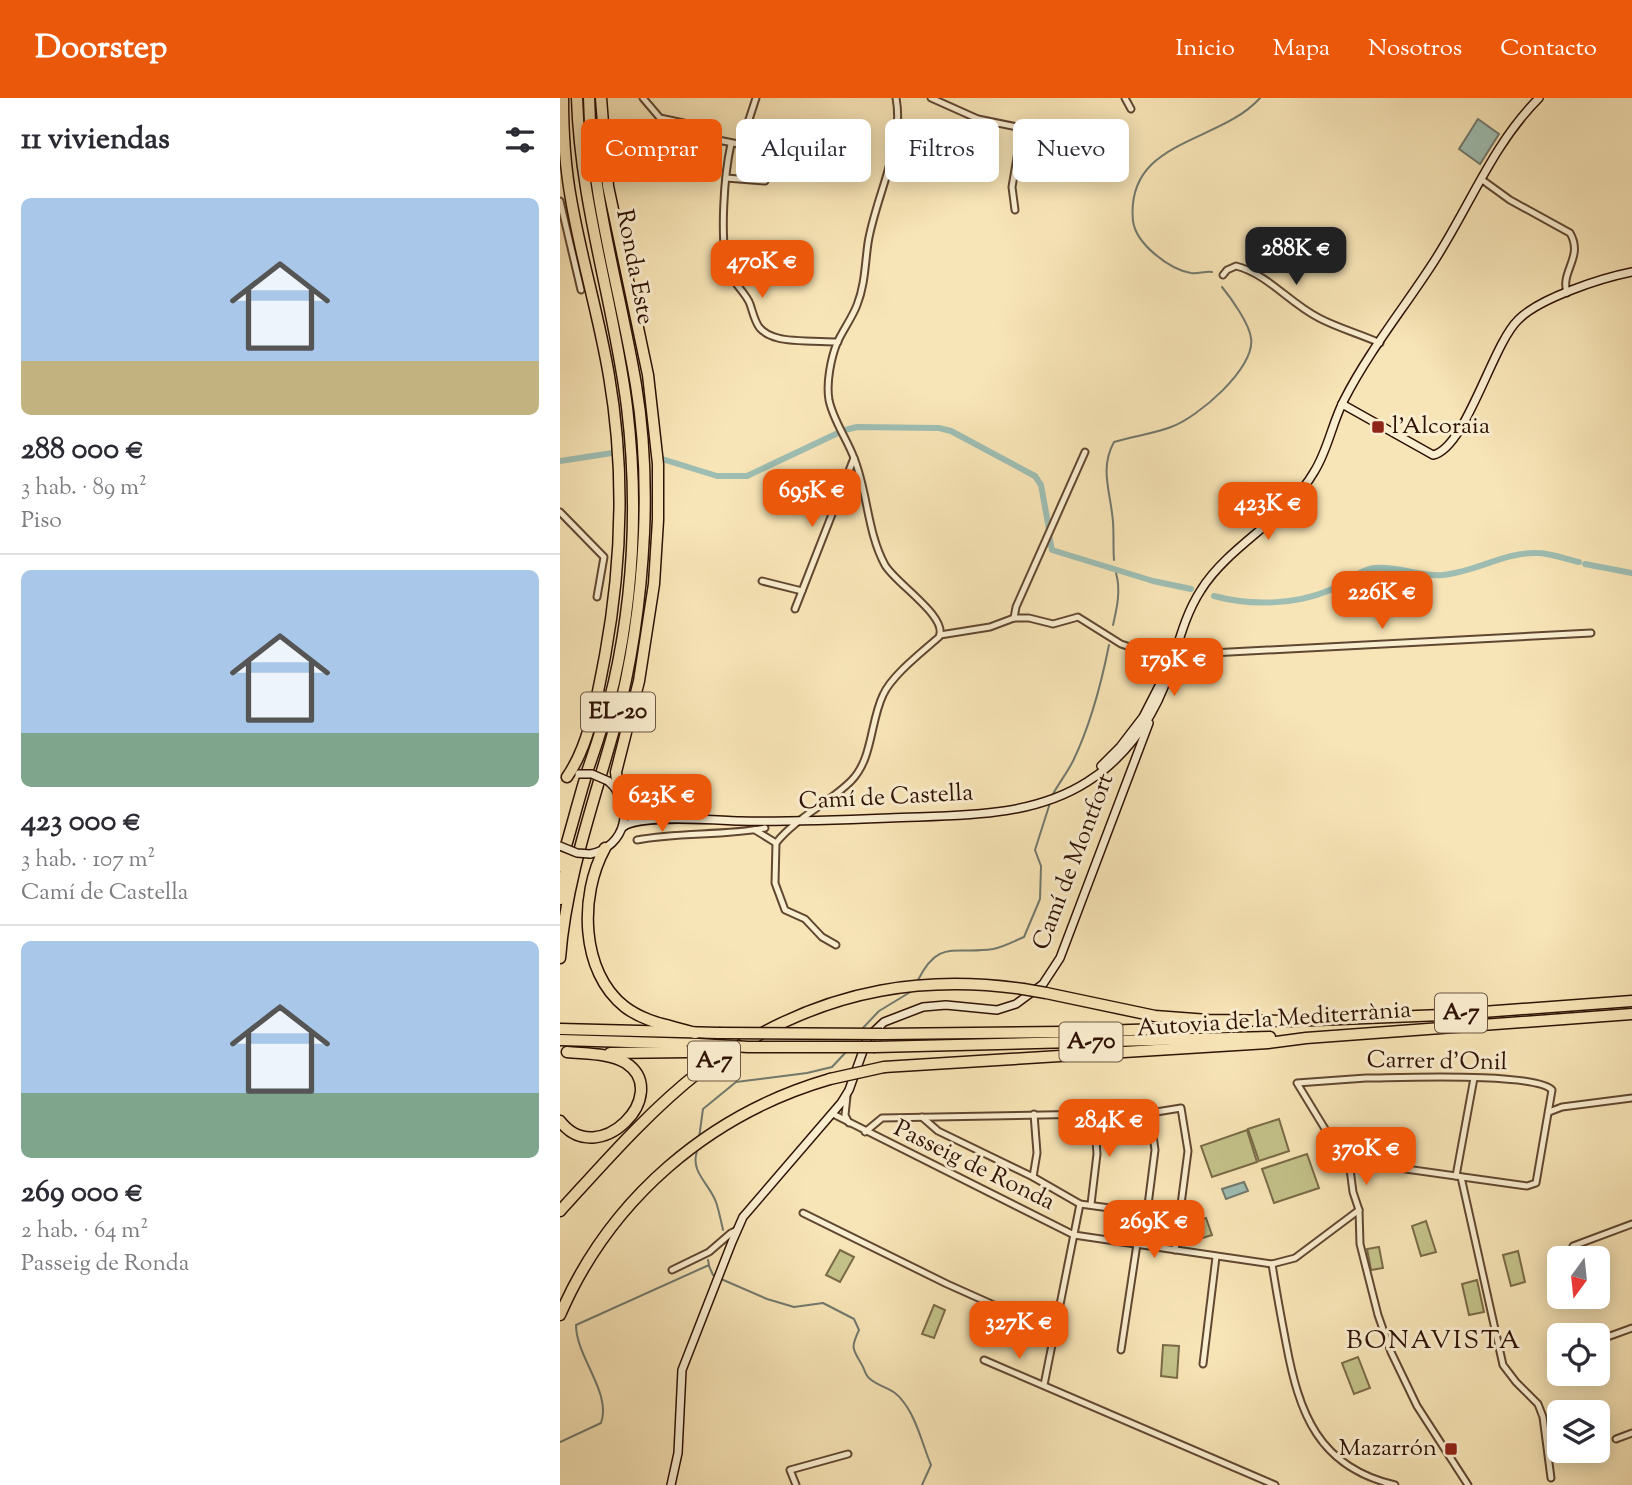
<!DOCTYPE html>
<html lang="es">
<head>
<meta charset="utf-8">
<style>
	:root { --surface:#fff; --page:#f7f7f7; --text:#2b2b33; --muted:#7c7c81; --line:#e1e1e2; --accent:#ea580c }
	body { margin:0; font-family:"Sorts Mill Goudy",serif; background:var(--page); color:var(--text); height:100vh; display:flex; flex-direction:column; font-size:26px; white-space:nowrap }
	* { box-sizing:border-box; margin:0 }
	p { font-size:23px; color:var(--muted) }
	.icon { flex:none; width:38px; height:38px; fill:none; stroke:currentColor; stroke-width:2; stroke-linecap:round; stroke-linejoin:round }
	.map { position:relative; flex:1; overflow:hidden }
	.sheet { display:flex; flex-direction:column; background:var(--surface); width:560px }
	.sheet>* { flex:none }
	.top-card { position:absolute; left:21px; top:21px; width:665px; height:63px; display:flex; gap:14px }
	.needle { width:46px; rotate:195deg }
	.controls { position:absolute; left:987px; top:1148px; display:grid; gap:14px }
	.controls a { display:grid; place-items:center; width:63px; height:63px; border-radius:10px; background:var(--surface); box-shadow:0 4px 18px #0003; font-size:35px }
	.price { position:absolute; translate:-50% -60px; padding:0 16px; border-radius:14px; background:var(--accent); color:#fff; font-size:23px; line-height:46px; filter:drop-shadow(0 2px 4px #0008) }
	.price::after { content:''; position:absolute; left:50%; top:42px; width:21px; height:16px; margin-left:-10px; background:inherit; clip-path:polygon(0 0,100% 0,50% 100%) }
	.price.on { background:#222; color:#fff }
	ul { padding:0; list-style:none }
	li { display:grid; align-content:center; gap:14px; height:371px; padding:0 21px }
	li+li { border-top:2px solid var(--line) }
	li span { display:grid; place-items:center; height:217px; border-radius:10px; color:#555 }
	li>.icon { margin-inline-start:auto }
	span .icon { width:126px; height:126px; fill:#fffc; stroke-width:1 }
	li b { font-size:30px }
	h2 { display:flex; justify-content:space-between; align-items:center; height:84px; padding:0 21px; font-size:30px }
	.chip { padding:0 24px; border-radius:10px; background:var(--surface); box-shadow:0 4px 18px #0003; font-size:24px; line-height:63px }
	.chip.on { background:var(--accent); color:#fff }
	header { display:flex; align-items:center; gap:42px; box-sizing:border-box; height:98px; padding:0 35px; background:var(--accent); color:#fff }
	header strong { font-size:33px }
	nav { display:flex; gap:38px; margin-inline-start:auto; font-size:24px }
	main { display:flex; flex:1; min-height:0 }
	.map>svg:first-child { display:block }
	.green { fill:#c4c28a; stroke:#796a47; stroke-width:2 }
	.water { fill:#9ebeb3; stroke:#71796d; stroke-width:2 }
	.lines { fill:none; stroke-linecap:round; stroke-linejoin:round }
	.stream { stroke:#71796d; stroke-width:2 }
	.canal { stroke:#9ebeb3; stroke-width:6 }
	.street-casing { stroke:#604731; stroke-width:9 }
	.secondary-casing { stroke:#2e1204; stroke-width:10 }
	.highway-casing { stroke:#2e1204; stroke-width:13 }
	.street { stroke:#faeed0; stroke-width:5 }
	.secondary { stroke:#faeed0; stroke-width:7 }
	.highway { stroke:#f8e5b7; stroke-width:10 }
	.secondary-bridge-casing { stroke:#2e1204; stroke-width:10; stroke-linecap:butt }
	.highway-bridge-casing { stroke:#2e1204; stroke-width:13; stroke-linecap:butt }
	.secondary-bridge { stroke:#faeed0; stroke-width:7 }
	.highway-bridge { stroke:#f8e5b7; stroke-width:10 }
	.poi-dot { fill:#8f2418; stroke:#faeed0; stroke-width:2.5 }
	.labels { text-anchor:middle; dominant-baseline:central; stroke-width:6; stroke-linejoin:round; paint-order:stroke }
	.shield { fill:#faeed0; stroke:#6b5441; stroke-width:2 }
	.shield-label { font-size:23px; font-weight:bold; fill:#2e1204 }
	.street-label { font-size:24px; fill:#2e1204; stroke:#faeed0 }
	.poi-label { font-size:24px; fill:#2e1204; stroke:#faeed0; text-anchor:start }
	.neighbourhood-label { font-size:26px; letter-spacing:2px; fill:#2e1204; stroke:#faeed0 }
</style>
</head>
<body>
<header>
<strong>Doorstep</strong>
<nav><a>Inicio</a><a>Mapa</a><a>Nosotros</a><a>Contacto</a></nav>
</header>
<main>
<section class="sheet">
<h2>11 viviendas<svg class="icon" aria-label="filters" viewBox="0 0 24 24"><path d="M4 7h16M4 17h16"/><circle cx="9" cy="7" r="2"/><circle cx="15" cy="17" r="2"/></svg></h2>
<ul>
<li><span style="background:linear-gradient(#a9c7e8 75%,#c2b280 0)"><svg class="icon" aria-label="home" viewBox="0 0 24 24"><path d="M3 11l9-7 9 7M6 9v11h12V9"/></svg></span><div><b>288 000 €</b><p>3 hab. · 89 m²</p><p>Piso</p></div></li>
<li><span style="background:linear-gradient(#a9c7e8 75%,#7fa58c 0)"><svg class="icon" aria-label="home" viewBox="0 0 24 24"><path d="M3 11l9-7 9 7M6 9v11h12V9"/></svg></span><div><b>423 000 €</b><p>3 hab. · 107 m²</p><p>Camí de Castella</p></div></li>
<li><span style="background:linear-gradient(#a9c7e8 70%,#7fa58c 0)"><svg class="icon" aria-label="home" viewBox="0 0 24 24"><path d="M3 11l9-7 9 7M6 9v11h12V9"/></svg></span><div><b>269 000 €</b><p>2 hab. · 64 m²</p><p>Passeig de Ronda</p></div></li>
</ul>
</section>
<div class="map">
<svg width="1072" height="1387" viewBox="0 0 1072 1387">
	<rect width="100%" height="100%" fill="#f8e5b7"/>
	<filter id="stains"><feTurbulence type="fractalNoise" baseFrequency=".00286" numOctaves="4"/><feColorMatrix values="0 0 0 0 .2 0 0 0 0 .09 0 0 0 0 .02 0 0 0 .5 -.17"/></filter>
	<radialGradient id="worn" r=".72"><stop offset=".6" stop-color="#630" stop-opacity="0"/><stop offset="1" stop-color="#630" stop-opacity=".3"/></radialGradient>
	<!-- green -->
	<g class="green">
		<polygon points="719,1021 729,1053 699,1063 688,1031"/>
		<polygon points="687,1032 697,1064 652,1079 641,1048"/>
		<polygon points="747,1056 759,1090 714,1105 702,1071"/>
		<polygon points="646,1120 652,1137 636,1142 629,1125"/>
		<polygon points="866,1123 876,1154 861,1158 852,1128"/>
		<polygon points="819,1149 823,1170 811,1172 807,1151"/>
		<polygon points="280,1152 294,1159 280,1184 266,1177"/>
		<polygon points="958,1153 965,1184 951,1188 943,1157"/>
		<polygon points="917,1182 924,1214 909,1217 902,1186"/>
		<polygon points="374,1207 385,1212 374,1240 362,1236"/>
		<polygon points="603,1247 619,1248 617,1280 601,1278"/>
		<polygon points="798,1259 810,1290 794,1296 782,1265"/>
	</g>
	<!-- water -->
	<g class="water">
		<polygon points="918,21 939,36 920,66 899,51"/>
		<polygon points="540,47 543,66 524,69 522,50"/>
		<polygon points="684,1084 688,1093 666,1101 662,1091"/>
	</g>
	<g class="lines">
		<!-- stream -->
		<g class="stream">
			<path d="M 652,174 C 645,173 638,176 631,175 C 609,171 576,146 573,123 C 565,41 659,46 700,0"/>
			<path d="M 554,462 C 553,449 554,437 553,424 C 551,395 539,371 554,344 C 573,338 593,336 611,329 C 637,320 696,270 691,240 C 689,225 671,200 662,189"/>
			<path d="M 553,527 C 557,510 561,492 556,475"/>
			<path d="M 493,696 C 499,685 507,675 513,663 C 531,626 541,587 549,547"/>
			<path d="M 358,882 C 379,840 395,857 433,851 C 444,849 454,843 464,839 L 480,801 L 481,768 L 475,752 L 490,705"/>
			<polyline points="301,932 319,913 352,893"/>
			<polyline points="139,1040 143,1011 176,984 247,975 272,969 286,954"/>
			<path d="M 137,1053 C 130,1074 149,1085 156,1104 C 159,1113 161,1123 163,1132"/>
			<polyline points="149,1168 153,1177"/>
			<path d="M 161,1181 L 207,1201 L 234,1209 L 263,1205 L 294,1221 L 299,1232 C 290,1251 293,1251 302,1267 C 305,1272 305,1277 310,1281 C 324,1292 334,1289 345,1306 C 357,1322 363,1348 371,1367 L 362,1387"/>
			<path d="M 0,1344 L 41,1325 C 52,1295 16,1259 16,1227 L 149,1167 L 148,1162"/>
		</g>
		<!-- canal -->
		<g class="canal">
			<polyline points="285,332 297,329 379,330 391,333 475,378 481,387 489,431"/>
			<polyline points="102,361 157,378 187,378 278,335"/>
			<polyline points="0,363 52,355"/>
			<polyline points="489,437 492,452 593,483 631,491"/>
			<polyline points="1025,466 1072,475"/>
			<path d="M 654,498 C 691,508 735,507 770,492 C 784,486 799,472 814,470 C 837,467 859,479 883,477 C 915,474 945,454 977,455 C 990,455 1006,461 1019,464"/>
		</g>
		<defs>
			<g id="street">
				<polyline points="83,0 100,20 147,30 153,41 178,46 182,43 196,0"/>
				<polyline points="371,0 418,21 462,30 452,89 455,112"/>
				<polyline points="565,0 571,11"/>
				<path d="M 171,46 C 164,77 160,138 167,169 C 170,183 185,193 190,206 C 196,224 196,234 218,240 C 231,244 263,243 278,244"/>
				<polyline points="166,80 205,83 206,61"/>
				<path d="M 921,81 L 950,102 L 1010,135 C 1024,159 1000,173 1007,195"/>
				<polyline points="0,103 21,192"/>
				<path d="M 663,177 L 667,172 L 676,168 C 708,176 729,205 759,220 C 778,230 800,236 820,245"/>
				<polyline points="0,414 44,459 37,499"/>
				<polyline points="202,483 242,493"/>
				<polyline points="235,511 294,360"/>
				<polyline points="454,520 456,509 525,354"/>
				<polyline points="380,537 430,529 454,520 469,520 493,526 518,519 561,546 612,563"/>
				<polyline points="614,557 1031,535"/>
				<polyline points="195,732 216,745"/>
				<path d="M 77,742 C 120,734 163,738 205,730"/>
				<path d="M 276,847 L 262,839 L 245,821 L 225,812 L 215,785 L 216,745 C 237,719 269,705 291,683 C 313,661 310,624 323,597 C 332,577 362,554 379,539 C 389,519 335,485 325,467 C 307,434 308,395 294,360 C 287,341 273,322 269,302 C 266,285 271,260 277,245 C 283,232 292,220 297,207 C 305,187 305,166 308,145 C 315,100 345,46 336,0"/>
				<path d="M 806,980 C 837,980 976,974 992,992 L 976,1085 L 967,1088 L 796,1064 L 792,1060 L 787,1061 L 776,1049 L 737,985 Z"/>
				<polyline points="287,998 285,1017 289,1025"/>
				<polyline points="989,1014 1002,1009 1072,1000"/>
				<polyline points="273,1016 514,1137 712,1166 735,1160 799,1112"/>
				<polyline points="362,1019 378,1033 473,1079 520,1106 587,1115 595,1052 590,1015"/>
				<polyline points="305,1034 322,1020 590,1015 621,1010 628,1053 615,1152"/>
				<polyline points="790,1071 793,1094 799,1112 800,1146 818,1217 831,1254 857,1308 908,1387"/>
				<polyline points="896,1078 914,980"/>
				<polyline points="473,1079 477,1055 474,1016"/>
				<polyline points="901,1079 943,1267 956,1284 978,1306 983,1319 991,1380"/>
				<polyline points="531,1106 537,1056 534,1015"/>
				<polyline points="243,1115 387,1186 494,1234"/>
				<polyline points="1013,1148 1072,1126"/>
				<path d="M 712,1166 C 716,1192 721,1219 726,1245 C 739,1315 758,1369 835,1387"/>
				<polyline points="112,1172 149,1154 171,1135 177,1132"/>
				<polyline points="1050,1238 1072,1230"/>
				<polyline points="561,1252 577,1146"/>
				<polyline points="424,1262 715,1387"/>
				<polyline points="643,1266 656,1159"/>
				<polyline points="484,1287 520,1106"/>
				<polyline points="1056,1341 1072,1335"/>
				<polyline points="236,1387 230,1372 288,1356"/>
			</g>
			<g id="secondary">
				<path d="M 782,306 L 873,357 C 906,350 932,247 958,222 C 979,200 1042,180 1072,174"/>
				<polyline points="541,668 560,649 583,619 604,578"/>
				<polyline points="62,700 79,712 105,718"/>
				<path d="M 63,729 C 79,716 155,722 179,723 C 229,724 279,722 329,720 C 395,717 469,721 527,684 C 561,663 589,627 604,589 C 616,557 622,521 641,492 C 669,447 727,421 754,374 C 768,352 772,325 784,302 C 809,253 844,210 873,165 C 909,110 932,47 979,0"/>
				<path d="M 30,756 C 66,749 76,707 48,683"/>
				<polyline points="111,1387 118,1355 122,1272 172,1144 183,1119 281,1005 289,992 308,939 324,924 363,909 386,907 437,912 456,906 483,886 500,860 589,625"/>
			</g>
			<g id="highway">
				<path d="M 3,0 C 3,34 5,68 11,101 C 21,160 39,218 49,278 C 65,371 62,465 45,558 C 37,598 30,646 7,679"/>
				<polyline points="41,0 48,88 88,277 98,366 98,422 94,486 79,583 56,674 58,693"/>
				<path d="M 45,750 C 19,797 20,874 65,909 C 86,925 110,927 135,935"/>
				<path d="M 0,768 C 10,736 18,703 28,671 C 38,643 47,614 54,584 C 74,494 78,401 67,309 C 54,205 20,106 17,0"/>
				<polyline points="0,801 8,760"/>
				<path d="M 0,860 C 6,781 34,704 55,628 C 72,565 81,500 84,435 C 86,386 84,335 76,287 C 60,191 31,98 29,0"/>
				<polyline points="486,895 595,918 648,922 730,923 882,917 1072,903"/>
				<polyline points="0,931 159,935"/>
				<polyline points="322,936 504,934 671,929"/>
				<polyline points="0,942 138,946"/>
				<polyline points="315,949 710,939"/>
				<polyline points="50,955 127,954"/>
				<polyline points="324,969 708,945 746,940 1072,916"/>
				<path d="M 0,1023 C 38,1073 113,996 66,965 C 50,955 26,956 7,954"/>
				<path d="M 0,1113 C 44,1065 88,1014 139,974 C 154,962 171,952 188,943 C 275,892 364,877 463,891"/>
				<path d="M 0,1217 C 50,1101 149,1016 270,981"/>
			</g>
		</defs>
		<!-- street casing -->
		<use href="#street" class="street-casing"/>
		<!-- secondary casing -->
		<use href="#secondary" class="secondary-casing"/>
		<!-- highway casing -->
		<use href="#highway" class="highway-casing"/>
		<!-- street -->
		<use href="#street" class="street"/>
		<!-- secondary -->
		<use href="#secondary" class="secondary"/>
		<!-- highway -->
		<use href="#highway" class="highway"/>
		<defs>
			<g id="secondary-bridge">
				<polyline points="19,676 32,676 48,683"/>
				<polyline points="0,748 17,755 30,756"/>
			</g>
			<g id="highway-bridge">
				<polyline points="463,891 486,895"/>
				<polyline points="159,935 322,936"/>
				<polyline points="138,946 188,949 315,949"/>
				<polyline points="127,954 154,952"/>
				<polyline points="270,981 324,969"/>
			</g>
		</defs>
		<!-- secondary-bridge casing -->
		<use href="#secondary-bridge" class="secondary-bridge-casing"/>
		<!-- highway-bridge casing -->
		<use href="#highway-bridge" class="highway-bridge-casing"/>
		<!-- secondary-bridge -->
		<use href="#secondary-bridge" class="secondary-bridge"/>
		<!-- highway-bridge -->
		<use href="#highway-bridge" class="highway-bridge"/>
	</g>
	<!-- markers -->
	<g class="poi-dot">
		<rect x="811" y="322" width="14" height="14" rx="3.5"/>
		<rect x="884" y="1344" width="14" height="14" rx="3.5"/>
	</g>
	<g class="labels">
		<!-- shield labels -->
		<g class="shield">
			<rect x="21" y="594.5" width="74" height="39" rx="5"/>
			<rect x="875" y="895.5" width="52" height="39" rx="5"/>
			<rect x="499.5" y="924.5" width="63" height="39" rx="5"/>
			<rect x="128" y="943.5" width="52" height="39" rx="5"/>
		</g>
		<g class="shield-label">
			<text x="58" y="614">EL-20</text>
			<text x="901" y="915">A-7</text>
			<text x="531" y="944">A-70</text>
			<text x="154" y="963">A-7</text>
		</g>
		<!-- street labels -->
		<g class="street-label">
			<text transform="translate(74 169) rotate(79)">Ronda Este</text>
			<text transform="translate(326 700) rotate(-3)">Camí de Castella</text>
			<text transform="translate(514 764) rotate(-69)">Camí de Montfort</text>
			<text transform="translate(714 922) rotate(-4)">Autovia de la Mediterrània</text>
			<text transform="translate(877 964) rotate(1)">Carrer d'Onil</text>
			<text transform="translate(414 1068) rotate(26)">Passeig de Ronda</text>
		</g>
		<!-- poi labels -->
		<g class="poi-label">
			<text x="832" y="329">l'Alcoraia</text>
			<text x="877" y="1351" text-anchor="end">Mazarrón</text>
		</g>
		<!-- neighbourhood labels -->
		<g class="neighbourhood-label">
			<text x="874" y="1243">BONAVISTA</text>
		</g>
	</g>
	<rect width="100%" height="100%" filter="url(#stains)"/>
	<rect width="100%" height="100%" fill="url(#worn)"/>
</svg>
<div class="controls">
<a><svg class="needle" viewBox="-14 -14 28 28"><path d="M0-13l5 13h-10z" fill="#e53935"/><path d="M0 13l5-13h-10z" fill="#7c7c81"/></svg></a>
<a><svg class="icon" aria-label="locate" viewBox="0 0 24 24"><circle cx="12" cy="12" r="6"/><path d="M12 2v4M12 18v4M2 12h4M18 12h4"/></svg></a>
<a><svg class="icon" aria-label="layers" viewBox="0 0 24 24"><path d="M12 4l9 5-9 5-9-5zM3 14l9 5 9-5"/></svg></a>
</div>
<b class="price on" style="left:736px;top:189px">288K €</b>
<b class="price" style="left:202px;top:202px">470K €</b>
<b class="price" style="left:252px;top:431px">695K €</b>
<b class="price" style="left:708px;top:444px">423K €</b>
<b class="price" style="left:822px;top:533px">226K €</b>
<b class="price" style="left:614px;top:600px">179K €</b>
<b class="price" style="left:102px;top:736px">623K €</b>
<b class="price" style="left:549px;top:1061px">284K €</b>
<b class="price" style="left:806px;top:1089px">370K €</b>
<b class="price" style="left:594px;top:1162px">269K €</b>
<b class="price" style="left:459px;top:1263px">327K €</b>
<div class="top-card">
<a class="chip on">Comprar</a>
<a class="chip">Alquilar</a>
<a class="chip">Filtros</a>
<a class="chip">Nuevo</a>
</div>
</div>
</main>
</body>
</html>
